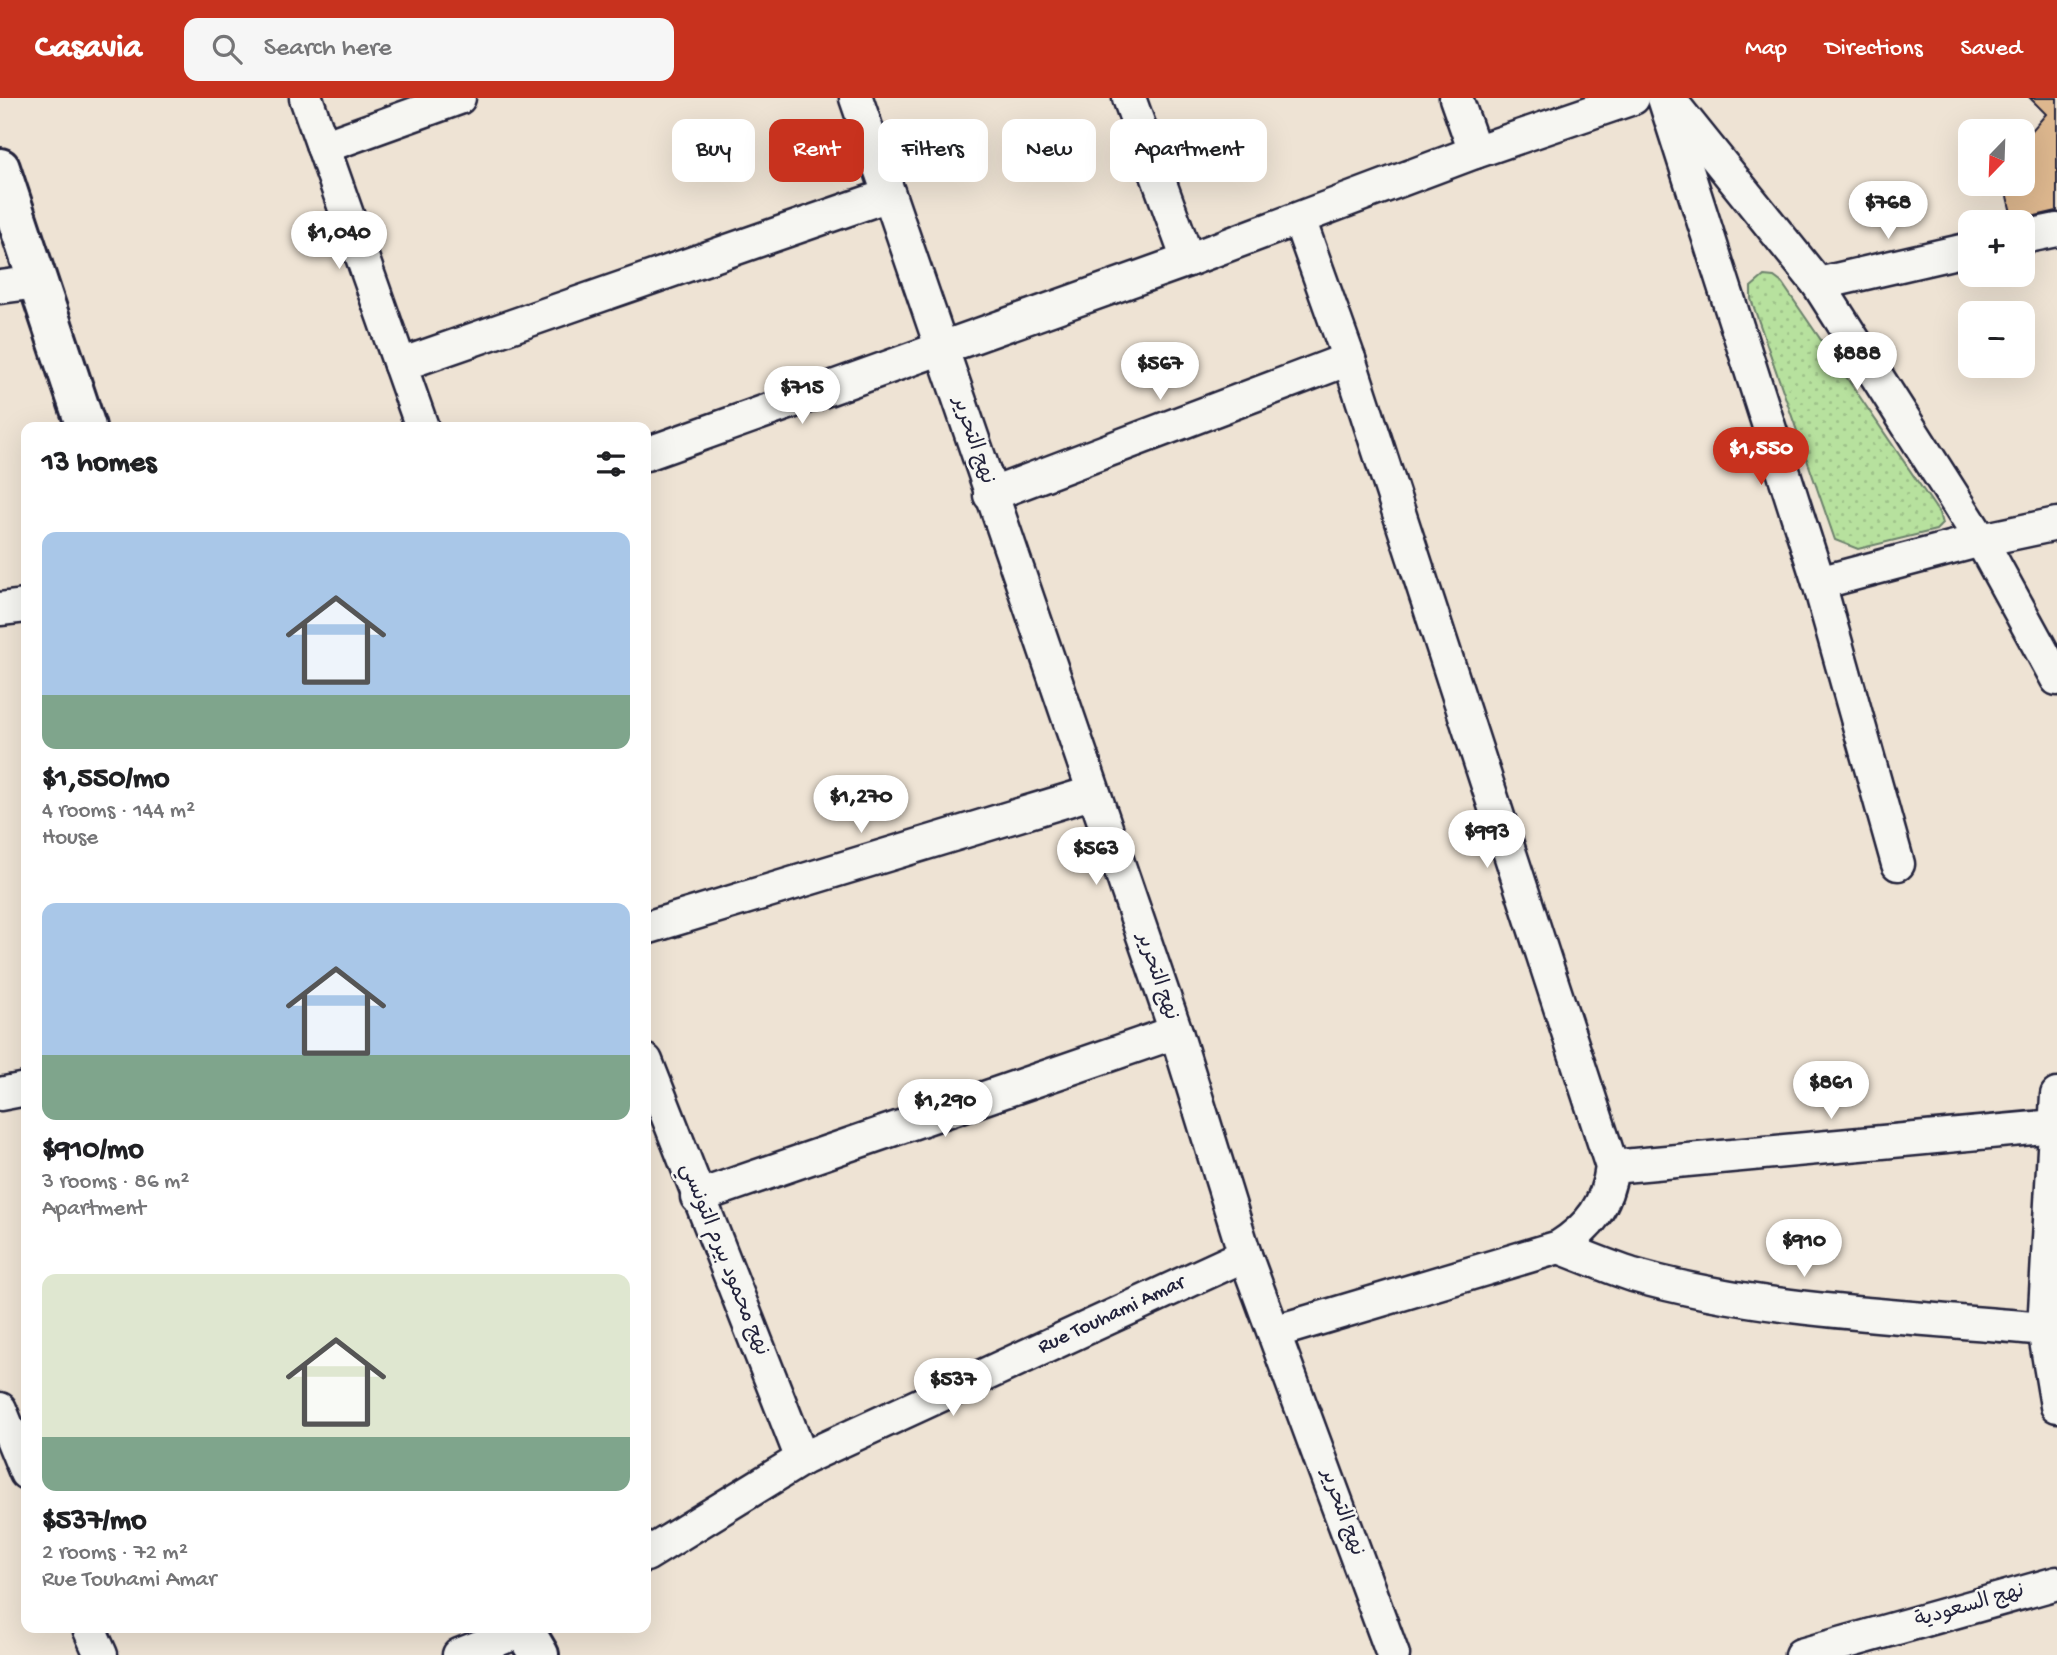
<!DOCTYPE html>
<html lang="en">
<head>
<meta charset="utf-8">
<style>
	:root { --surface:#fff; --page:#f6f6f6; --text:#202124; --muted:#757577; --accent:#c8321e }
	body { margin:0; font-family:"Gochi Hand","Playpen Sans Arabic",sans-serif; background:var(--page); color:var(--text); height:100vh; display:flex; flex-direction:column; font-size:26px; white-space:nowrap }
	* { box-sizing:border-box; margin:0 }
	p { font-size:23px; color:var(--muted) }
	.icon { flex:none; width:38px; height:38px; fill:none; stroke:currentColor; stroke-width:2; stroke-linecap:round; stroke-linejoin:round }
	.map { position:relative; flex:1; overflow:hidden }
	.drawer { position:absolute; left:21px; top:324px; width:630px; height:1211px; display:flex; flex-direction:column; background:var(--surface); border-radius:14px; box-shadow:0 7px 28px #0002 }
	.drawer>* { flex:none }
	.hud { position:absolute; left:672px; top:21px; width:665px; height:63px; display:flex; gap:14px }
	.needle { width:46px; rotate:203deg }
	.controls { position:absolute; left:1958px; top:21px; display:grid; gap:14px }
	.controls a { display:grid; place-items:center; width:77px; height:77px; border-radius:14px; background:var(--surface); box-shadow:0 7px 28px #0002; font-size:35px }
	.price { position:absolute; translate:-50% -60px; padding:0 16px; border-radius:24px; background:#fff; color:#222; font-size:23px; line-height:46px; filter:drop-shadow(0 2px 4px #0008) }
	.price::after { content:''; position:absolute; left:50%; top:42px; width:21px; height:16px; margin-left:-10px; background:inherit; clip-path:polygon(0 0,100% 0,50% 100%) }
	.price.on { background:var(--accent); color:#fff }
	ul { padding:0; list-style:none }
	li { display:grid; align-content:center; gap:14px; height:371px; padding:0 21px }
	li span { display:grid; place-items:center; height:217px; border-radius:14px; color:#555 }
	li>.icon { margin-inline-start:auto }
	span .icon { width:126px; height:126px; fill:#fffc; stroke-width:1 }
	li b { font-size:30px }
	h2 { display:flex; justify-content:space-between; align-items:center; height:84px; padding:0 21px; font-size:30px }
	.tag { padding:0 24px; border-radius:14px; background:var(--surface); box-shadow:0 7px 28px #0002; font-size:24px; line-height:63px }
	.tag.on { background:var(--accent); color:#fff }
	header { display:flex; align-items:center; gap:42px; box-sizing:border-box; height:98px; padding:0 35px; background:var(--accent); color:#fff }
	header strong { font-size:33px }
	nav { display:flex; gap:38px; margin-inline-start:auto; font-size:24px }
	.search { width:490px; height:63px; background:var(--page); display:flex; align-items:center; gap:18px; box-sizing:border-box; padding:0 24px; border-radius:14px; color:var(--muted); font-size:26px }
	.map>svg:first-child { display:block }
	.park { fill:url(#park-dots); stroke:#6c826c; stroke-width:2 }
	.building { fill:#ddb78e; stroke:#22223b; stroke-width:2 }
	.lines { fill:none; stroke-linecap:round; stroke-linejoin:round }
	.minor-casing { stroke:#22223b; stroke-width:37 }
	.tertiary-casing { stroke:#22223b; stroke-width:44 }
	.minor { stroke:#f6f6f2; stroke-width:32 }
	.tertiary { stroke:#f6f6f2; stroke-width:38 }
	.labels { text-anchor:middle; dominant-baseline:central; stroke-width:5; stroke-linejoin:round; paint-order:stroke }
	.street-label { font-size:21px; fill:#22223b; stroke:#f6f6f2 }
</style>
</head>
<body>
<header>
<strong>Casavia</strong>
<div class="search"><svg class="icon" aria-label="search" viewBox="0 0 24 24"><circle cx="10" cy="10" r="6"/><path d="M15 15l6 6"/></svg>Search here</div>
<nav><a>Map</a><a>Directions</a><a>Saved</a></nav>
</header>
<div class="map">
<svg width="2057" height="1557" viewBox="0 0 2057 1557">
	<defs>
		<pattern id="park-dots" width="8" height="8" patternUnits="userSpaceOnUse" patternTransform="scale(1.75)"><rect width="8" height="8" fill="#b7e19e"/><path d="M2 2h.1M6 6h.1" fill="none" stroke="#9dc189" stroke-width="1.8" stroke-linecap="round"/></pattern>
	</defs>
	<rect width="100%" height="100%" fill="#eee3d4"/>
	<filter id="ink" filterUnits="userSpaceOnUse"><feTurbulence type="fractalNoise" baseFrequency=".0143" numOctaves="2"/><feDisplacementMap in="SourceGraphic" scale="14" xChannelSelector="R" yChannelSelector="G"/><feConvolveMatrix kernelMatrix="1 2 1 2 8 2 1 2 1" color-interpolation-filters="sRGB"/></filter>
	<g filter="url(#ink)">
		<!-- park -->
		<polygon class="park" points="1764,178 1774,179 1782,185 1939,415 1942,426 1936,432 1858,451 1835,442 1751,201 1751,189"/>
		<!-- building -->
		<polygon class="building" points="2030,0 2057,0 2057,113 2013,123 2004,86 2023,86 2023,43 2046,16"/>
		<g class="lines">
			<defs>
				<g id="minor">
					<polyline points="306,0 422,329"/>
					<polyline points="856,0 1176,934 1245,1157 1393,1557"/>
					<polyline points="1129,0 1188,162"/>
					<polyline points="1456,0 1475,54"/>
					<polyline points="1664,0 1819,485 1898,766"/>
					<polyline points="1674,7 1818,186 1981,442 2057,581"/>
					<polyline points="323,49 459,0"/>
					<polyline points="2023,139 2057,132"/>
					<polyline points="1818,186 1970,151"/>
					<polyline points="0,189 38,184"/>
					<polyline points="400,267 889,97"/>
					<polyline points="646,356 1188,162 1475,54 1633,0"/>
					<polyline points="990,397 1349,261"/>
					<polyline points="1819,485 1981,442 2057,426"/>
					<polyline points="0,511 26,508"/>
					<polyline points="646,830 1091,695"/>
					<polyline points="646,963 802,1361"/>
					<polyline points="0,996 26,991"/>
					<polyline points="2057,997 2044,1231 2057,1308"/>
					<polyline points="1612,1069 2055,1028"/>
					<polyline points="697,1099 1176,934"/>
					<path d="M 1559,1149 C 1583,1158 1608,1169 1633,1177 C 1765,1215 1908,1218 2044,1231"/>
					<path d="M 1274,1234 L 1559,1149 C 1590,1129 1607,1107 1612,1069 L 1349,261 L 1299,121"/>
					<polyline points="0,1311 26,1375"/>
					<polyline points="646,1457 802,1361 1245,1157"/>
					<polyline points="89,1530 101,1557"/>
					<polyline points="459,1557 528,1530"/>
					<polyline points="1801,1557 2057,1485"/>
				</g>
				<g id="tertiary">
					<polyline points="0,70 86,329"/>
					<polyline points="523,1530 539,1557"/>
				</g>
			</defs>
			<!-- minor casing -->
			<use href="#minor" class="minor-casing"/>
			<!-- tertiary casing -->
			<use href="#tertiary" class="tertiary-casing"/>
			<!-- minor -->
			<use href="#minor" class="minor"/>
			<!-- tertiary -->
			<use href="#tertiary" class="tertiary"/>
		</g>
	</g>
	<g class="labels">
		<!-- street labels -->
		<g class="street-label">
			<text transform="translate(972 343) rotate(71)">نهج التحرير</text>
			<text transform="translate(1156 879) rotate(71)">نهج التحرير</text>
			<text transform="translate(723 1162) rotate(68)">نهج محمود بيرم التونسي</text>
			<text transform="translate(1112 1218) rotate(-25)">Rue Touhami Amar</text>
			<text transform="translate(1341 1415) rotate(70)">نهج التحرير</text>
			<text transform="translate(1970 1509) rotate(-16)">نهج السعودية</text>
		</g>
	</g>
</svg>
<div class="controls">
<a><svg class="needle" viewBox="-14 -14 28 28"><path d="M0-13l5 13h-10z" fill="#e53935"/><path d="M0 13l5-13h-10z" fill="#757577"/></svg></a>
<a>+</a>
<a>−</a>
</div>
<b class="price" style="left:1888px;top:143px">$768</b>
<b class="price" style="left:339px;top:173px">$1,040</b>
<b class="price" style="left:1857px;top:294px">$888</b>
<b class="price" style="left:1160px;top:304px">$567</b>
<b class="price" style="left:802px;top:328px">$715</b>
<b class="price on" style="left:1761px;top:389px">$1,550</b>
<b class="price" style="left:861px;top:737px">$1,270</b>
<b class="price" style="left:1487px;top:772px">$993</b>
<b class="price" style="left:1096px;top:789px">$563</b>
<b class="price" style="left:1831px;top:1023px">$861</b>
<b class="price" style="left:945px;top:1041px">$1,290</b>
<b class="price" style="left:1804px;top:1181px">$910</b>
<b class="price" style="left:953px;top:1320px">$537</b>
<div class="hud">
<a class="tag">Buy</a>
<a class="tag on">Rent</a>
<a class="tag">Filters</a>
<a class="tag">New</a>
<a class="tag">Apartment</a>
</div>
<section class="drawer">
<h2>13 homes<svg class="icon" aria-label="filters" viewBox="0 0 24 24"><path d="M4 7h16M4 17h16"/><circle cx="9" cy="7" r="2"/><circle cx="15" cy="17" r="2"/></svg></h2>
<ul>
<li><span style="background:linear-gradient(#a9c7e8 75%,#7fa58c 0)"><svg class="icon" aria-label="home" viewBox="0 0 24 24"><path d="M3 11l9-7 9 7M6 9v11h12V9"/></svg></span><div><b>$1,550/mo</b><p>4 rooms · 144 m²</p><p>House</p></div></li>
<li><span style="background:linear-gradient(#a9c7e8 70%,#7fa58c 0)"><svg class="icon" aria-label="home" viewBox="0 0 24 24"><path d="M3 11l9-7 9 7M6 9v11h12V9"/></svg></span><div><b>$910/mo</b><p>3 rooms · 86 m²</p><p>Apartment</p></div></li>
<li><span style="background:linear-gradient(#dfe7d0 75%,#7fa58c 0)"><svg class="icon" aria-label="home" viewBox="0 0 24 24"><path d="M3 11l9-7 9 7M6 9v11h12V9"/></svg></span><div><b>$537/mo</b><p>2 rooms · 72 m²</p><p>Rue Touhami Amar</p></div></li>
</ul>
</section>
</div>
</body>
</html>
